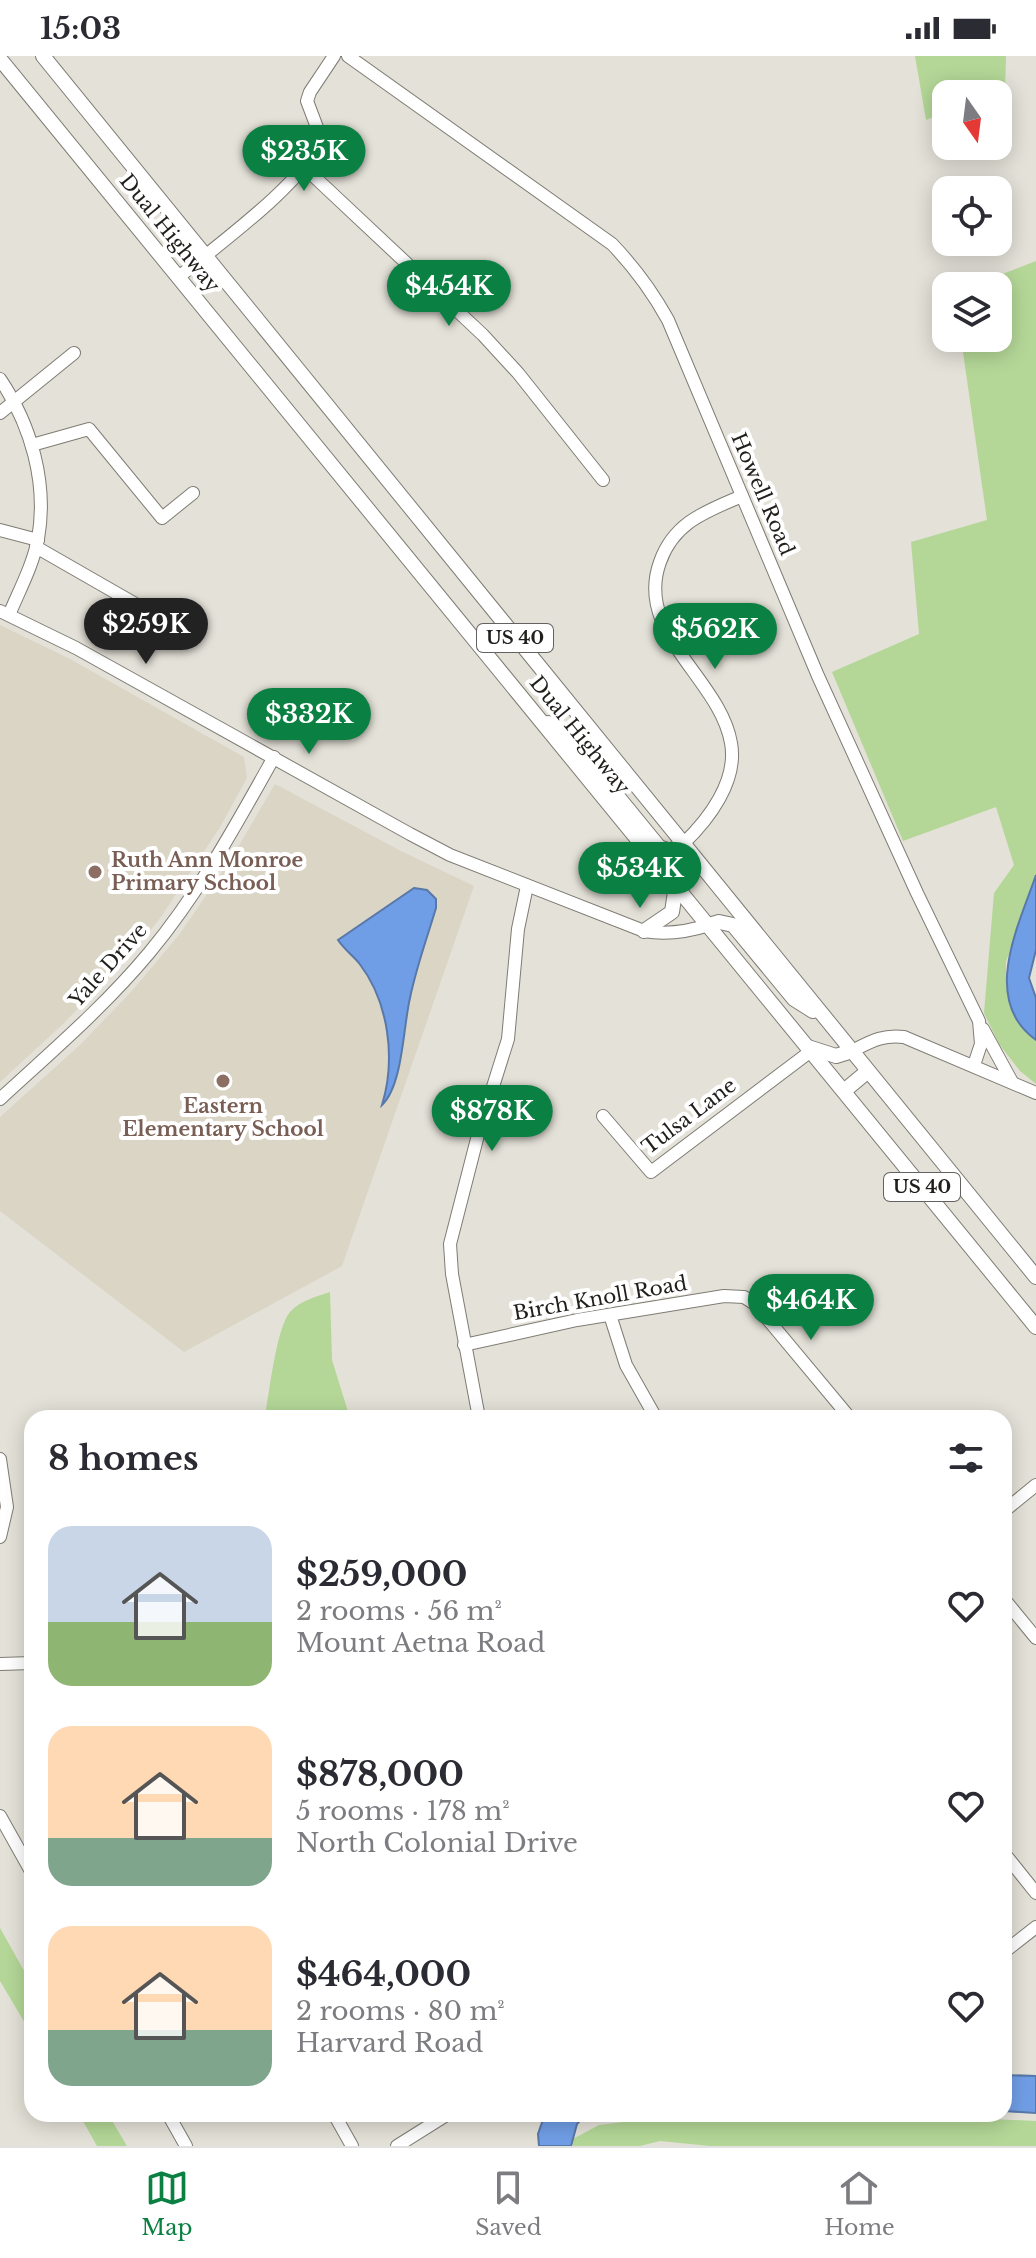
<!DOCTYPE html>
<html lang="en">
<head>
<meta charset="utf-8">
<style>
	:root { --surface:#fff; --page:#f7f7f7; --text:#2b2b33; --muted:#7c7c81; --line:#e1e1e2; --accent:#0b8043 }
	body { margin:0; font-family:"Libre Baskerville",serif; background:var(--page); color:var(--text); height:100vh; display:flex; flex-direction:column; font-size:30px; white-space:nowrap }
	* { box-sizing:border-box; margin:0 }
	p { font-size:26px; color:var(--muted) }
	.icon { flex:none; width:44px; height:44px; fill:none; stroke:currentColor; stroke-width:2; stroke-linecap:round; stroke-linejoin:round }
	.map { position:relative; flex:1; overflow:hidden }
	.drawer { position:absolute; left:24px; top:1354px; width:988px; height:712px; display:flex; flex-direction:column; background:var(--surface); border-radius:24px; box-shadow:0 4px 20px #0003 }
	.drawer>* { flex:none }
	.needle { width:52px; rotate:166deg }
	.buttons { position:absolute; left:932px; top:24px; display:grid; gap:16px }
	.buttons a { display:grid; place-items:center; width:80px; height:80px; border-radius:16px; background:var(--surface); box-shadow:0 4px 20px #0003; font-size:40px }
	.price { position:absolute; translate:-50% -68px; padding:0 18px; border-radius:28px; background:var(--accent); color:#fff; font-size:26px; line-height:52px; filter:drop-shadow(0 2px 4px #0008) }
	.price::after { content:''; position:absolute; left:50%; top:48px; width:24px; height:18px; margin-left:-12px; background:inherit; clip-path:polygon(0 0,100% 0,50% 100%) }
	.price.selected { background:#222; color:#fff }
	ul { padding:0; list-style:none }
	li { display:flex; align-items:center; gap:24px; height:200px; padding:0 24px }
	li span { display:grid; place-items:center; flex:none; width:224px; height:160px; border-radius:24px; color:#555 }
	li>.icon { margin-inline-start:auto }
	span .icon { width:96px; height:96px; fill:#fffc; stroke-width:1 }
	li b { font-size:34px }
	h2 { display:flex; justify-content:space-between; align-items:center; height:96px; padding:0 24px; font-size:34px }
	.status { display:flex; justify-content:space-between; align-items:center; height:56px; padding:0 40px; background:var(--surface); direction:ltr }
	.status svg { height:22px; fill:currentColor }
	.menu { display:flex; justify-content:space-around; align-items:center; height:112px; border-top:2px solid var(--line); background:var(--surface); font-size:22px; color:var(--muted) }
	.menu a { display:grid; justify-items:center; gap:4px }
	.menu .selected { color:var(--accent) }
	.map>svg:first-child { display:block }
	.built { fill:#dad5c5 }
	.green { fill:#b4d797 }
	.water { fill:#709ee6; stroke:#5878a9; stroke-width:2 }
	.lines { fill:none; stroke-linecap:round; stroke-linejoin:round }
	.minor-casing { stroke:#7e7c73; stroke-width:14 }
	.major-casing { stroke:#7e7c73; stroke-width:16 }
	.minor { stroke:#fff; stroke-width:12 }
	.major { stroke:#fff; stroke-width:14 }
	.education-dot { fill:#8d6e63; stroke:#fff; stroke-width:3 }
	.labels { text-anchor:middle; dominant-baseline:central; stroke-width:8; stroke-linejoin:round; paint-order:stroke }
	.shield { fill:#fff; stroke:#636260; stroke-width:2 }
	.shield-label { font-size:18px; font-weight:bold; fill:#201f1c }
	.street-label { font-size:20px; fill:#201f1c; stroke:#fff }
	.education-label { font-size:20px; font-weight:bold; fill:#785e54; stroke:#fff; text-anchor:start }
</style>
</head>
<body>
<div class="status"><b>15:03</b><svg viewBox="0 0 49 12"><path d="M0 12V9h3v3zM5 12V6h3v6zM10 12V3h3v9zM15 12V0h3v12zM26 1h20v11H26zM47 4h2v5h-2z"/></svg></div>
<div class="map">
<svg width="1036" height="2090" viewBox="0 0 1036 2090">
	<rect width="100%" height="100%" fill="#e4e1d8"/>
	<!-- built -->
	<g class="built">
		<polygon points="0,569 70,603 244,701 247,722 220,771 161,861 139,888 63,968 0,1026"/>
		<polygon points="275,728 401,795 474,830 342,1210 184,1296 0,1155 0,1061 81,988 131,936 179,879 231,803"/>
	</g>
	<!-- green -->
	<g class="green">
		<polygon points="915,0 1006,0 1005,34 994,38 946,38 946,56 926,64"/>
		<polygon points="1036,205 1036,819 1006,906 1006,923 1020,966 1036,984 1036,1028 1020,1015 999,988 984,957 994,837 1014,809 996,751 903,785 832,616 919,578 911,486 987,464 961,282 998,282 998,230 972,230"/>
		<path d="M 330,1236 L 332,1304 L 350,1362 L 321,1362 L 316,1359 L 267,1362 L 266,1354 C 270,1331 277,1271 290,1256 C 301,1244 316,1241 330,1236 Z"/>
		<polygon points="0,1872 32,1929 32,1979 0,1925"/>
		<polygon points="79,2058 108,2058 127,2090 97,2090"/>
		<polygon points="689,2058 883,2058 1036,2065 1036,2090 710,2090 660,2085 640,2090 573,2090 571,2084 599,2069"/>
	</g>
	<!-- water -->
	<g class="water">
		<path d="M 1036,819 L 1036,894 L 1029,922 L 1036,942 L 1036,984 C 980,944 1019,869 1036,819 Z"/>
		<path d="M 414,832 L 427,834 L 436,843 L 436,852 C 427,882 416,912 410,942 C 403,971 403,1029 382,1049 C 396,1003 389,946 359,907 C 352,899 344,893 338,884 Z"/>
		<polygon points="1004,2019 1036,2020 1036,2057 1004,2055"/>
		<polygon points="545,2058 586,2058 577,2068 571,2090 539,2090 538,2078"/>
	</g>
	<g class="lines">
		<defs>
			<g id="minor">
				<path d="M 348,0 L 612,188 C 635,212 652,235 668,264 L 818,620 L 917,837 L 979,965 L 981,988 L 974,1009"/>
				<polyline points="305,112 483,279 518,317 603,424"/>
				<path d="M 180,220 C 214,192 310,122 321,82 L 307,45 L 310,36 L 334,0"/>
				<path d="M 0,323 C 31,369 48,427 38,483 C 33,509 19,535 9,559"/>
				<polyline points="0,357 74,297"/>
				<polyline points="32,389 89,373 162,462 193,437"/>
				<polyline points="0,474 38,484"/>
				<polyline points="36,491 172,569"/>
				<path d="M 0,555 L 76,592 L 410,778 L 450,799 L 644,875 C 667,879 687,876 709,869"/>
				<path d="M 683,788 C 709,763 738,725 731,687 C 720,623 634,577 660,506 C 674,466 707,455 742,440"/>
				<polyline points="983,973 1012,1026"/>
				<path d="M 852,995 C 870,986 883,978 904,981 L 1036,1037"/>
				<path d="M 0,1043 C 51,996 104,951 149,897 C 199,837 236,769 274,701"/>
				<polyline points="603,1060 651,1116 811,995"/>
				<polyline points="610,1259 626,1309 656,1362"/>
				<polyline points="464,1289 577,1264 724,1240 744,1241 755,1248 850,1362"/>
				<polyline points="479,1362 452,1218 450,1188 479,1075 508,983 518,873 527,830"/>
				<polyline points="0,1403 7,1451 0,1481"/>
				<polyline points="1004,1455 1036,1429"/>
				<polyline points="1004,1543 1036,1582"/>
				<polyline points="0,1608 32,1607"/>
				<polyline points="0,1760 32,1817"/>
				<polyline points="1004,1797 1036,1837"/>
				<polyline points="1004,1896 1036,1871"/>
				<polyline points="168,2058 186,2090"/>
				<polyline points="334,2058 352,2090"/>
				<polyline points="397,2090 448,2058"/>
			</g>
			<g id="major">
				<polyline points="43,0 1036,1221"/>
				<polyline points="0,3 1036,1271"/>
				<polyline points="548,667 565,676 659,791 670,795 683,788"/>
				<polyline points="709,869 719,866 733,869 794,943 813,955"/>
				<polyline points="644,875 672,856 676,829"/>
				<polyline points="808,991 836,1000 852,995"/>
				<polyline points="844,1035 868,1015"/>
			</g>
		</defs>
		<!-- minor casing -->
		<use href="#minor" class="minor-casing"/>
		<!-- major casing -->
		<use href="#major" class="major-casing"/>
		<!-- minor -->
		<use href="#minor" class="minor"/>
		<!-- major -->
		<use href="#major" class="major"/>
	</g>
	<!-- markers -->
	<g class="education-dot">
		<circle cx="95" cy="816" r="8"/>
		<circle cx="223" cy="1025" r="8"/>
	</g>
	<g class="labels">
		<!-- shield labels -->
		<g class="shield">
			<rect x="477" y="568" width="76" height="28" rx="6"/>
			<rect x="884" y="1117" width="76" height="28" rx="6"/>
		</g>
		<g class="shield-label">
			<text x="515" y="582">US 40</text>
			<text x="922" y="1131">US 40</text>
		</g>
		<!-- street labels -->
		<g class="street-label">
			<text transform="translate(170 177) rotate(51)">Dual Highway</text>
			<text transform="translate(763 438) rotate(67)">Howell Road</text>
			<text transform="translate(580 679) rotate(51)">Dual Highway</text>
			<text transform="translate(108 909) rotate(-48)">Yale Drive</text>
			<text transform="translate(689 1060) rotate(-37)">Tulsa Lane</text>
			<text transform="translate(600 1242) rotate(-10)">Birch Knoll Road</text>
		</g>
		<!-- education labels -->
		<g class="education-label">
			<text x="111" y="804">Ruth Ann Monroe<tspan x="111" dy="23">Primary School</tspan></text>
			<text x="223" y="1050" text-anchor="middle">Eastern<tspan x="223" dy="23">Elementary School</tspan></text>
		</g>
	</g>
</svg>
<div class="buttons">
<a><svg class="needle" viewBox="-14 -14 28 28"><path d="M0-13l5 13h-10z" fill="#e53935"/><path d="M0 13l5-13h-10z" fill="#7c7c81"/></svg></a>
<a><svg class="icon" aria-label="locate" viewBox="0 0 24 24"><circle cx="12" cy="12" r="6"/><path d="M12 2v4M12 18v4M2 12h4M18 12h4"/></svg></a>
<a><svg class="icon" aria-label="layers" viewBox="0 0 24 24"><path d="M12 4l9 5-9 5-9-5zM3 14l9 5 9-5"/></svg></a>
</div>
<b class="price" style="left:304px;top:137px">$235K</b>
<b class="price" style="left:449px;top:272px">$454K</b>
<b class="price selected" style="left:146px;top:610px">$259K</b>
<b class="price" style="left:715px;top:615px">$562K</b>
<b class="price" style="left:309px;top:700px">$332K</b>
<b class="price" style="left:640px;top:854px">$534K</b>
<b class="price" style="left:492px;top:1097px">$878K</b>
<b class="price" style="left:811px;top:1286px">$464K</b>
<section class="drawer">
<h2>8 homes<svg class="icon" aria-label="filters" viewBox="0 0 24 24"><path d="M4 7h16M4 17h16"/><circle cx="9" cy="7" r="2"/><circle cx="15" cy="17" r="2"/></svg></h2>
<ul>
<li><span style="background:linear-gradient(#c9d6e8 60%,#8fb573 0)"><svg class="icon" aria-label="home" viewBox="0 0 24 24"><path d="M3 11l9-7 9 7M6 9v11h12V9"/></svg></span><div><b>$259,000</b><p>2 rooms · 56 m²</p><p>Mount Aetna Road</p></div><svg class="icon" aria-label="heart" viewBox="0 0 24 24"><path d="M12 20l-8-8c-3-5 5-10 8-4 3-6 11-1 8 4z"/></svg></li>
<li><span style="background:linear-gradient(#ffd9b3 70%,#7fa58c 0)"><svg class="icon" aria-label="home" viewBox="0 0 24 24"><path d="M3 11l9-7 9 7M6 9v11h12V9"/></svg></span><div><b>$878,000</b><p>5 rooms · 178 m²</p><p>North Colonial Drive</p></div><svg class="icon" aria-label="heart" viewBox="0 0 24 24"><path d="M12 20l-8-8c-3-5 5-10 8-4 3-6 11-1 8 4z"/></svg></li>
<li><span style="background:linear-gradient(#ffd9b3 65%,#7fa58c 0)"><svg class="icon" aria-label="home" viewBox="0 0 24 24"><path d="M3 11l9-7 9 7M6 9v11h12V9"/></svg></span><div><b>$464,000</b><p>2 rooms · 80 m²</p><p>Harvard Road</p></div><svg class="icon" aria-label="heart" viewBox="0 0 24 24"><path d="M12 20l-8-8c-3-5 5-10 8-4 3-6 11-1 8 4z"/></svg></li>
</ul>
</section>
</div>
<nav class="menu">
<a class="selected"><svg class="icon" aria-label="map" viewBox="0 0 24 24"><path d="M3 6l6-2 6 2 6-2v14l-6 2-6-2-6 2zM9 4v14M15 6v14"/></svg>Map</a>
<a><svg class="icon" aria-label="saved" viewBox="0 0 24 24"><path d="M7 4h10v16l-5-4-5 4z"/></svg>Saved</a>
<a><svg class="icon" aria-label="home" viewBox="0 0 24 24"><path d="M3 11l9-7 9 7M6 9v11h12V9"/></svg>Home</a>
</nav>
</body>
</html>
